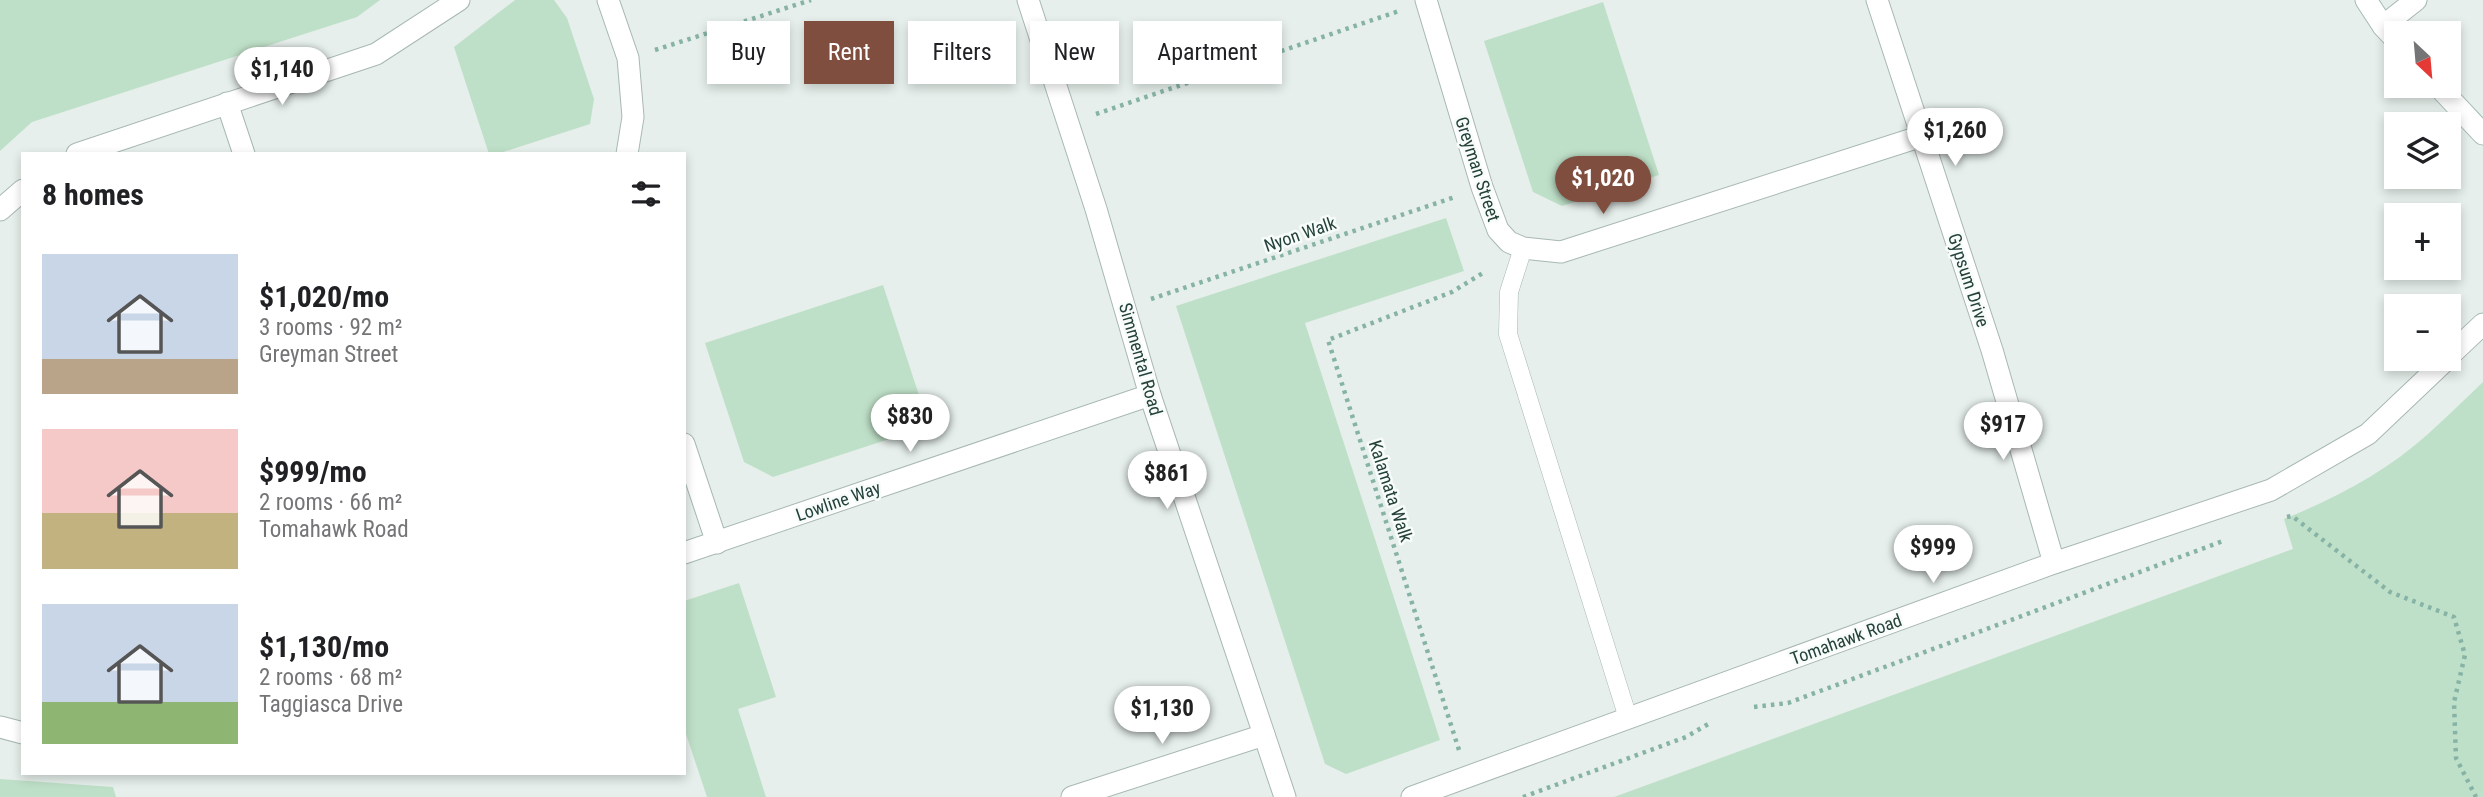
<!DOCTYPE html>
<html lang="en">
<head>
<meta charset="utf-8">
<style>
	:root { --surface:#fff; --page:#f6f6f6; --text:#202124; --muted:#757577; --accent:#7f4e3f }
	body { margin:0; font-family:"Roboto Condensed",sans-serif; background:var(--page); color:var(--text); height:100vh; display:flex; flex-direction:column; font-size:26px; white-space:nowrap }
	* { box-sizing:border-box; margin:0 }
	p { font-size:23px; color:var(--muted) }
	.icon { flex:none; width:38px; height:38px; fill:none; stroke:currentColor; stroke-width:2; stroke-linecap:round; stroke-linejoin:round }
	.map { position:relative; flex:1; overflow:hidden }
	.side { position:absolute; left:21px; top:152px; width:665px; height:623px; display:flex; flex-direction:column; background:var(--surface); border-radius:0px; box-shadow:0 4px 10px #0003 }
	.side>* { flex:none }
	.top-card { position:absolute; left:707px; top:21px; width:665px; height:63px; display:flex; gap:14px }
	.needle { width:46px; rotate:154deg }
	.tools { position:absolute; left:2384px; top:21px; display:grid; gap:14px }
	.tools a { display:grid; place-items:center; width:77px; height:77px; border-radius:0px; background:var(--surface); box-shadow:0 4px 10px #0003; font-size:35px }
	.price { position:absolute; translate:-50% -60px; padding:0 16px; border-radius:24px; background:#fff; color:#222; font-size:23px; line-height:46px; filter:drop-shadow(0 2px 4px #0008) }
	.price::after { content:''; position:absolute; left:50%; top:42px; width:21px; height:16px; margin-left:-10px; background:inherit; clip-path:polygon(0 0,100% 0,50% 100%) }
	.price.active { background:var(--accent); color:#fff }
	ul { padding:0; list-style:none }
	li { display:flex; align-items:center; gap:21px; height:175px; padding:0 21px }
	li span { display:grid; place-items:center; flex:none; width:196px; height:140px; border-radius:0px; color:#555 }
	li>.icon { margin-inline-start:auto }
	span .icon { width:84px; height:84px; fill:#fffc; stroke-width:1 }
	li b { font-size:30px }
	h2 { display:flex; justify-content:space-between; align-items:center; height:84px; padding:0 21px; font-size:30px }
	.chip { padding:0 24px; border-radius:0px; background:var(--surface); box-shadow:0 4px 10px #0003; font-size:24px; line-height:63px }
	.chip.active { background:var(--accent); color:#fff }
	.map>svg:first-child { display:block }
	.green { fill:#bfe0c8 }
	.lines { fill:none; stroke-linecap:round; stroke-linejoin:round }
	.lane-casing { stroke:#a8b8b2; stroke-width:19 }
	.street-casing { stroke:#a8b8b2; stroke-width:23 }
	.secondary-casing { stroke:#a4bbb3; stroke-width:23 }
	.path { stroke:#86b3a5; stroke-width:4.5; stroke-dasharray:3.5 5; stroke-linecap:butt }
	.lane { stroke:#fff; stroke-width:18 }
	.street { stroke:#fff; stroke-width:21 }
	.secondary { stroke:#fff; stroke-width:21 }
	.labels { text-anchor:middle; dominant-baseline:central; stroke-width:5; stroke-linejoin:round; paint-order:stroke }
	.street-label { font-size:18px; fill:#24423a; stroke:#f7fbf9 }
</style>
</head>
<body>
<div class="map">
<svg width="2483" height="797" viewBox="0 0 2483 797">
	<rect width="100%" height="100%" fill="#e6efeb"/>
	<!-- green -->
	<g class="green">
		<polygon points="0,0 380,0 357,17 32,122 0,151"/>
		<polygon points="515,0 554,0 567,18 594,99 590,124 497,154 489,154 454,47"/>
		<polygon points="1603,2 1659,175 1562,206 1533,192 1484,41"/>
		<polygon points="1446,218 1464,271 1305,323 1440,740 1346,774 1325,764 1176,306"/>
		<polygon points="883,285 929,426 773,477 744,462 705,343"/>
		<path d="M 2483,382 L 2483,797 L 1614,797 L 2293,549 L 2284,519 C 2336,498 2386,472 2428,434 C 2447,417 2465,399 2483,382 Z"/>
		<polygon points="739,583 776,697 738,709 766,797 707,797 684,728 684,601"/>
		<polygon points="0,779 113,787 116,797 0,797"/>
	</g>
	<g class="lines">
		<defs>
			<polyline id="lane" points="1523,248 1509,292 1508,334 1628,718"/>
			<g id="street">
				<polyline points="608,0 628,58 633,117 627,154"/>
				<polyline points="1028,0 1096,209 1150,395 1285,797"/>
				<polyline points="1426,0 1482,187 1498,230 1509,242 1523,248 1561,252 1922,136"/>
				<polyline points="1877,0 1992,350 2054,563"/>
				<polyline points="2383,26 2416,0"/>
				<polyline points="227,103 244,154"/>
				<polyline points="77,154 376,54 459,0"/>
				<polyline points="0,210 23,190"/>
				<polyline points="2448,357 2483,324"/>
				<polyline points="684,444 717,543"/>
				<polyline points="684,553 1150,395"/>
				<polyline points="0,727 23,733"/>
				<polyline points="1072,797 1264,735"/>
				<polyline points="1412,797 2054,563 2271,490 2368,434 2447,359"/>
			</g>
			<g id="secondary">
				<polyline points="2366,0 2383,26 2396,40"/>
				<polyline points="2438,86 2483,134"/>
			</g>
		</defs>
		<!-- lane casing -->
		<use href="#lane" class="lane-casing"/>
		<!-- street casing -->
		<use href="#street" class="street-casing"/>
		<!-- secondary casing -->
		<use href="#secondary" class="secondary-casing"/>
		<!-- path -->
		<g class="path">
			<polyline points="655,50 811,0"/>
			<polyline points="1096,114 1399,11"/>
			<polyline points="1151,299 1455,197"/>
			<polyline points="2287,517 2292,516 2390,592 2454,617 2465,655 2454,702 2456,758 2476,797"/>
			<polyline points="1754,707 1788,703 2223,541"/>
			<polyline points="1459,750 1328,340 1452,292 1486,271"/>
			<polyline points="1523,797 1686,737 1710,723"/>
		</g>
		<!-- lane -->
		<use href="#lane" class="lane"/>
		<!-- street -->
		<use href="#street" class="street"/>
		<!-- secondary -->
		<use href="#secondary" class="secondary"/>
	</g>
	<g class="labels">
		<!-- street labels -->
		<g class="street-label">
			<text transform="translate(1478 169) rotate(72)">Greyman Street</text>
			<text transform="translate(1300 234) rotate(-19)">Nyon Walk</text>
			<text transform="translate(1969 280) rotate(72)">Gypsum Drive</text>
			<text transform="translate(1141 359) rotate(74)">Simmental Road</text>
			<text transform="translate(1391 491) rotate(72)">Kalamata Walk</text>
			<text transform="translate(838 501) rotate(-19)">Lowline Way</text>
			<text transform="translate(1846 639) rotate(-20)">Tomahawk Road</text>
		</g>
	</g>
</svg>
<div class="tools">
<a><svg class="needle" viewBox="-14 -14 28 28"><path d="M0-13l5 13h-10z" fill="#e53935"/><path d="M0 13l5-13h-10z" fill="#757577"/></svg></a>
<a><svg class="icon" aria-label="layers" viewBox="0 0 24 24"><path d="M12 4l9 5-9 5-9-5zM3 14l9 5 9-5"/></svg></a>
<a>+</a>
<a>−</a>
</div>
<b class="price" style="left:282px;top:107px">$1,140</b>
<b class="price" style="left:1955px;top:168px">$1,260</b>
<b class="price active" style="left:1603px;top:216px">$1,020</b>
<b class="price" style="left:910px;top:454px">$830</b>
<b class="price" style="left:2003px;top:462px">$917</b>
<b class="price" style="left:1167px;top:511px">$861</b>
<b class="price" style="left:1933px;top:585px">$999</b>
<b class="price" style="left:1162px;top:746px">$1,130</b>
<div class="top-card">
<a class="chip">Buy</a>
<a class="chip active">Rent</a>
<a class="chip">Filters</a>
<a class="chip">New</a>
<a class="chip">Apartment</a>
</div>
<section class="side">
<h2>8 homes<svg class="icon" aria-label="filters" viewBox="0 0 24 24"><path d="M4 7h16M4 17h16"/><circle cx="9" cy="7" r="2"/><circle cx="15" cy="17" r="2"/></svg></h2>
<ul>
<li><span style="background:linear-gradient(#c9d6e8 75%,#b9a48a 0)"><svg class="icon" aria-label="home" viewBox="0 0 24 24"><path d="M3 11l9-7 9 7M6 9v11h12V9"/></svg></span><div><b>$1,020/mo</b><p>3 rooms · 92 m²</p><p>Greyman Street</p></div></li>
<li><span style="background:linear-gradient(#f6c9c9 60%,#c2b280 0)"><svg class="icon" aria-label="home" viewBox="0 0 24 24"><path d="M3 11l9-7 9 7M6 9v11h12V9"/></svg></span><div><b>$999/mo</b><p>2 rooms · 66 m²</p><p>Tomahawk Road</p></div></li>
<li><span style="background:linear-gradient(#c9d6e8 70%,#8fb573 0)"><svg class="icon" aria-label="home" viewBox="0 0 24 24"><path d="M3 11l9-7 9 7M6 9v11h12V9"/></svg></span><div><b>$1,130/mo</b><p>2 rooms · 68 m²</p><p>Taggiasca Drive</p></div></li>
</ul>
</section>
</div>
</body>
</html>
